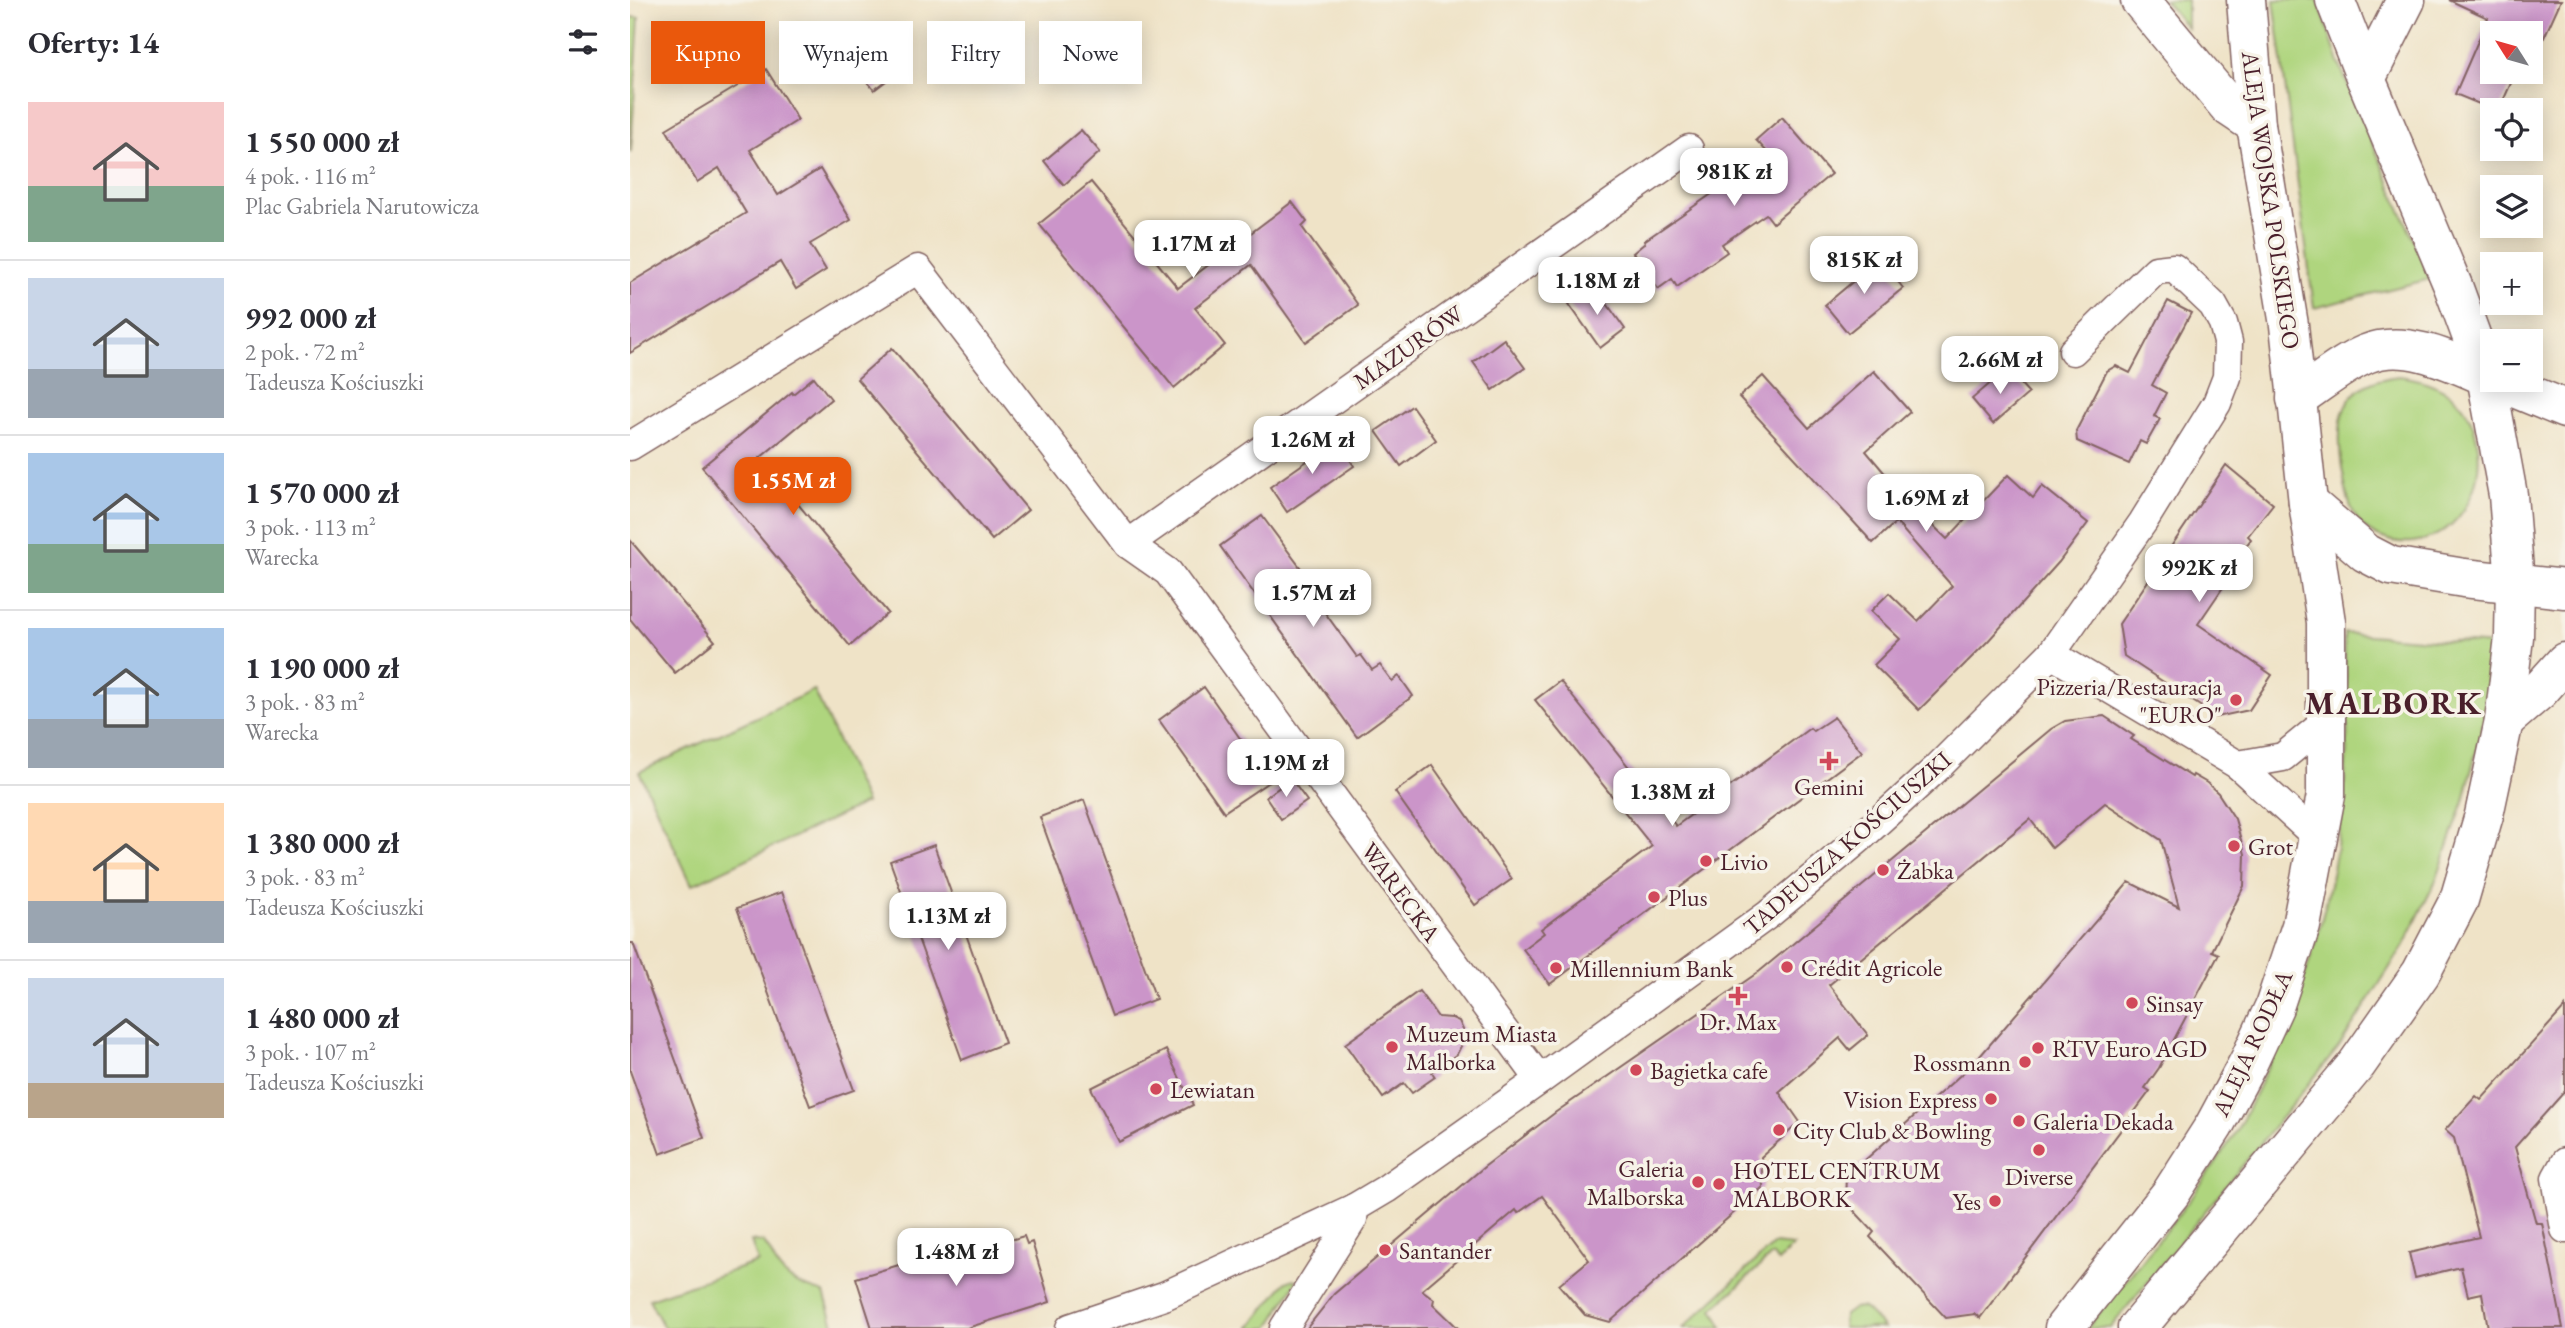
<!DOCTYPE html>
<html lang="pl">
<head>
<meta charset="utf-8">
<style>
	:root { --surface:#fff; --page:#f2f2f3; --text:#2b2b33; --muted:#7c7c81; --line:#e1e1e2; --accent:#ea580c }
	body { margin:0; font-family:"EB Garamond",serif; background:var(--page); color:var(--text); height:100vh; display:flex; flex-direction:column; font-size:26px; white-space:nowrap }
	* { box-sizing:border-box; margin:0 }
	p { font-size:23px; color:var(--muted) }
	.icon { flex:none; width:38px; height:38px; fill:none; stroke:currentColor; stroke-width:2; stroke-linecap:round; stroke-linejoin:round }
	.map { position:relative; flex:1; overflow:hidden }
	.drawer { display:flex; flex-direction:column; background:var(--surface); width:630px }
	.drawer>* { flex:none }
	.hud { position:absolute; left:21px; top:21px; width:665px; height:63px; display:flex; gap:14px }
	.needle { width:46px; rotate:307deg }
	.tools { position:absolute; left:1850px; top:21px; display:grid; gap:14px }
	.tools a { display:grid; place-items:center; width:63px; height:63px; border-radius:0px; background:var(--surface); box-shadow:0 4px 18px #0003; font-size:35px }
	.price { position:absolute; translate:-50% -60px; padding:0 16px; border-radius:14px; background:#fff; color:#222; font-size:23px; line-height:46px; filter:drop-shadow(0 2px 4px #0008) }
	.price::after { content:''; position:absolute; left:50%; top:42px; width:21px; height:16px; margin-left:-10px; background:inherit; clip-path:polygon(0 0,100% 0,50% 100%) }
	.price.current { background:var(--accent); color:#fff }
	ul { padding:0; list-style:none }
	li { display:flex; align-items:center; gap:21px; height:175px; padding:0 28px }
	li+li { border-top:2px solid var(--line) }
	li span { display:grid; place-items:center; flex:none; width:196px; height:140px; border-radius:0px; color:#555 }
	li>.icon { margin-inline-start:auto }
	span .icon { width:84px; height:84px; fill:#fffc; stroke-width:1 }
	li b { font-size:30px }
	h2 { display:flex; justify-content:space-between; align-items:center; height:84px; padding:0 28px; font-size:30px }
	.pill { padding:0 24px; border-radius:0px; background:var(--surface); box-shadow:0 4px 18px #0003; font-size:24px; line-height:63px }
	.pill.current { background:var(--accent); color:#fff }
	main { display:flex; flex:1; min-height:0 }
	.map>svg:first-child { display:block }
	.green { fill:#afd57e; stroke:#7c7a54; stroke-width:2 }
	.building { fill:#cb95c9 }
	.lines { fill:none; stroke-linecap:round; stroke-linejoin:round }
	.street-casing { stroke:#846462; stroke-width:31 }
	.secondary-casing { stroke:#846462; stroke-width:41 }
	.primary-casing { stroke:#846462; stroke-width:41 }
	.street { stroke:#fff; stroke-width:28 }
	.secondary { stroke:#fff; stroke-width:38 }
	.primary { stroke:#fff; stroke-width:38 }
	.poi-dot { fill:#d1495b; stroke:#f7f3e8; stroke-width:2.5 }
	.labels { text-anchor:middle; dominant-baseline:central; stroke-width:7; stroke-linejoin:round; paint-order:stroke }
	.street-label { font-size:24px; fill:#4a1f2b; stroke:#f7f3e8 }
	.poi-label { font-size:24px; fill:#4a1f2b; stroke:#f7f3e8; text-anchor:start }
	.district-label { font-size:32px; font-weight:bold; letter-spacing:2px; fill:#4a1f2b; stroke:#f7f3e8 }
</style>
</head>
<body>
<main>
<section class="drawer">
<h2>Oferty: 14<svg class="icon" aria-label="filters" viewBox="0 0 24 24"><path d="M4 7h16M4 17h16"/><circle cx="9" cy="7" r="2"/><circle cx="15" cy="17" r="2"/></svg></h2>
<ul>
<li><span style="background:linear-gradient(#f6c9c9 60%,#7fa58c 0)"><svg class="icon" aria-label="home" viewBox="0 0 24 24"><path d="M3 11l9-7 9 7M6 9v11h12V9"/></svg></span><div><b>1 550 000 zł</b><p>4 pok. · 116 m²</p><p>Plac Gabriela Narutowicza</p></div></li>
<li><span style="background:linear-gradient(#c9d6e8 65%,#9aa5b1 0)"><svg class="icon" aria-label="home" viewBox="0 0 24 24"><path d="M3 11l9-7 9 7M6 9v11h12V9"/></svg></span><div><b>992 000 zł</b><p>2 pok. · 72 m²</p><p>Tadeusza Kościuszki</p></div></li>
<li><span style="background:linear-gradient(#a9c7e8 65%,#7fa58c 0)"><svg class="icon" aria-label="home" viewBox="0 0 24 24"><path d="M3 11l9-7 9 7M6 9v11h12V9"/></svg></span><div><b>1 570 000 zł</b><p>3 pok. · 113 m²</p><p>Warecka</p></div></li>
<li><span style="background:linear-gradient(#a9c7e8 65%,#9aa5b1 0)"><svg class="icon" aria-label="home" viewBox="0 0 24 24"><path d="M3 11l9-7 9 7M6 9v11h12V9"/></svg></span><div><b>1 190 000 zł</b><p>3 pok. · 83 m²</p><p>Warecka</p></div></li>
<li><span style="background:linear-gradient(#ffd9b3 70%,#9aa5b1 0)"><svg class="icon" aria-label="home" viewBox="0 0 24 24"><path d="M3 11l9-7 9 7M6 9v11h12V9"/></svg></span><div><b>1 380 000 zł</b><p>3 pok. · 83 m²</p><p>Tadeusza Kościuszki</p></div></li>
<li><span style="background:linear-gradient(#c9d6e8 75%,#b9a48a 0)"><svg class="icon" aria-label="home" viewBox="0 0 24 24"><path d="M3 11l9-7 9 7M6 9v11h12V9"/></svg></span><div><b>1 480 000 zł</b><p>3 pok. · 107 m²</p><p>Tadeusza Kościuszki</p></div></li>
</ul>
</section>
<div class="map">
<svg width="1935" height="1328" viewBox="0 0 1935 1328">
	<rect width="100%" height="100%" fill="#f7f3e8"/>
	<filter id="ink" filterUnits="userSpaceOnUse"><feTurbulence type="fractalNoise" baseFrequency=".0143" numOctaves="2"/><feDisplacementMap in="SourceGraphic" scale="14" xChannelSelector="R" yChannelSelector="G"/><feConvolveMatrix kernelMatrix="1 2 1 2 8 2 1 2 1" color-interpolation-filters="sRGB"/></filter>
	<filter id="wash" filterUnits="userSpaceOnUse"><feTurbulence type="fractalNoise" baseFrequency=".00686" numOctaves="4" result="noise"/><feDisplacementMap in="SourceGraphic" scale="28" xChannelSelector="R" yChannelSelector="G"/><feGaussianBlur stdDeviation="1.57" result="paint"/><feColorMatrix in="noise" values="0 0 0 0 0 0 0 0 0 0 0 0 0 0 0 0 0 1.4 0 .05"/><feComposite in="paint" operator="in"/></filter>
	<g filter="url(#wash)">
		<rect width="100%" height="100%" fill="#efe3c7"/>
		<!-- green -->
		<g class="green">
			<polygon points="1534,0 1557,0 1557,28"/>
			<polygon points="1644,0 1688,0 1710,66 1800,279 1684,308"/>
			<polygon points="0,17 9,18 1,152 0,152"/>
			<path d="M 1769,376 C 1793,379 1820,388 1834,408 C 1866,455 1844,535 1783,542 C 1765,544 1742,537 1730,523 C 1718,509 1715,485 1712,468 C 1705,417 1710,383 1769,376 Z"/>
			<path d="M 1714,633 L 1863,645 L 1855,715 L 1834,801 L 1807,878 L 1774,945 L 1709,1047 L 1480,1328 L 1457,1328 C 1507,1266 1560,1205 1602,1138 C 1617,1114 1628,1087 1640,1062 C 1689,955 1712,861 1717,744 C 1719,707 1715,670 1714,633 Z"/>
			<polygon points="184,690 236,803 62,885 9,772"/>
			<path d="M 121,1241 L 133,1242 C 139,1248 141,1255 145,1262 C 156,1282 174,1287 194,1293 L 205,1328 L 34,1328 L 19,1299 L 128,1262 Z"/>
			<polygon points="1144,1244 1163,1246 1148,1261 1142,1255 1083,1309 1093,1328 1053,1328"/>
			<polygon points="664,1279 667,1281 639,1328 619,1328 656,1282"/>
			<polygon points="1231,1307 1235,1309 1254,1328 1213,1328 1214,1315 1224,1308"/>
		</g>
		<g id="blocks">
			<!-- building -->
			<g class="building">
				<polygon points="1819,0 1931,0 1912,42 1900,38 1900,33 1862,33 1862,72 1886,72 1869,110 1864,110 1825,94 1858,18"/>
				<polygon points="261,43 277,65 244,90 227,69"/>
				<polygon points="136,69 168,120 120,150 148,195 190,169 221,220 180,244 196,270 166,289 150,262 0,353 0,283 116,213 89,168 67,182 36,129"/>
				<polygon points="1152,117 1201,174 1143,223 1136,214 1092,244 1097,252 1047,287 1042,279 1028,289 1003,253 1015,243 1014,241 1139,154 1126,140"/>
				<polygon points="451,130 470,152 434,185 414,161"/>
				<polygon points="461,182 548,288 662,202 677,222 672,227 728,305 676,342 621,265 565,308 595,345 544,388 409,224"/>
				<polygon points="1250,259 1273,288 1218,333 1195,305"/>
				<polygon points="965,287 995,329 970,348 939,304"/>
				<polygon points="1538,301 1561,313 1522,385 1536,393 1524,416 1530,419 1516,444 1510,441 1499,464 1447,441 1446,431 1477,371 1486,366 1500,373"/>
				<polygon points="874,339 895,368 863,390 843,362"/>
				<polygon points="262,348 398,510 362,540 227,379"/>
				<polygon points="1377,369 1399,393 1363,424 1342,399"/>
				<polygon points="1244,371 1280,412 1236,451 1279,502 1317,539 1378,475 1403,498 1412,486 1458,523 1429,562 1358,641 1289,710 1244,665 1270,639 1241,611 1259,593 1288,621 1322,586 1266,522 1243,543 1109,397 1133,376 1179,428"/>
				<polygon points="184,377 201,399 130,458 258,613 220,646 72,467 162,392 163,394"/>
				<polygon points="782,406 806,440 771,466 746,431"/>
				<polygon points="707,440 724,466 657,512 640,487"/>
				<polygon points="1596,465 1643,504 1618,536 1621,539 1609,556 1613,558 1568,624 1642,675 1619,710 1587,717 1494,656 1489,624"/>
				<polygon points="632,516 693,598 688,603 727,657 731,655 742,670 750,665 762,681 769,676 783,696 727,737 590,546"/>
				<polygon points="0,540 85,641 45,673 0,619"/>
				<polygon points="930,681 1046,826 1180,728 1183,731 1204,717 1232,752 920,984 893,949 914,933 911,929 1022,846 905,700"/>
				<polygon points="574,687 640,781 594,812 529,720"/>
				<polygon points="1474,716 1504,736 1501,739 1562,777 1563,775 1577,783 1588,793 1605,819 1615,854 1614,886 1582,951 1589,954 1529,1068 1515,1088 1520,1091 1350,1318 1345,1314 1316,1318 1240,1237 1244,1232 1215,1201 1216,1177 1345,1062 1499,882 1549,907 1531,840 1475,803 1422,848 1400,819 1199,985 1238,1035 1220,1050 1210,1038 1149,1092 1170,1122 1131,1157 1133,1187 980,1322 955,1315 929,1285 959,1260 912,1196 888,1213 886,1210 792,1290 804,1299 803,1304 828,1328 677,1328 704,1294 854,1167 926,1112 1130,971 1421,729 1435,721"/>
				<polygon points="802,765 882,879 845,905 765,792"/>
				<polygon points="661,779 677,801 651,819 636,797"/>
				<polygon points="454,800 526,999 482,1016 410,817"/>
				<polygon points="304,845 375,1043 332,1060 260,861"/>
				<polygon points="152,892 224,1090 180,1106 107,908"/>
				<polygon points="0,943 3,943 74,1138 30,1154 0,1071"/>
				<polygon points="789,991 808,1017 822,1018 829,1021 835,1034 833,1042 827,1054 802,1072 805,1077 782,1093 774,1083 753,1098 715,1044"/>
				<polygon points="1935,1007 1935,1091 1885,1147 1906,1223 1912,1223 1933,1328 1858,1328 1852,1293 1838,1296 1831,1267 1785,1278 1779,1253 1849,1237 1824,1138 1815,1130 1846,1096 1851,1100"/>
				<polygon points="536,1050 563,1105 489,1142 461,1088"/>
				<polygon points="394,1236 397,1244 402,1242 420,1302 337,1328 242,1328 226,1278 338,1244 340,1252"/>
			</g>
		</g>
	</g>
	<g filter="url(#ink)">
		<use href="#blocks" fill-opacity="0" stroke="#846462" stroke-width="2"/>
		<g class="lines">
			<defs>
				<g id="street">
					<polyline points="0,446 288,269 498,544 538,572 910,1080"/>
					<polyline points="498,544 1059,149"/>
					<polyline points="1421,654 1608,765 1689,839"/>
					<polyline points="1608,765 1653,757 1698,720"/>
					<polyline points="1935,1162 1926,1178 1935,1229"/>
					<polyline points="440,1328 534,1296 724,1208 756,1189 910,1080 1139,914 1229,839 1308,767 1421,654 1513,522 1587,403 1597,377 1598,342 1593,323 1583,305 1544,268 1526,270 1443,351"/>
					<polyline points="654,1328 723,1219 724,1208"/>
				</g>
				<g id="secondary">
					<polyline points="1865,380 1935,409"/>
					<path d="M 1666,399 C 1689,384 1711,365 1736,354 C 1776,337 1825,363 1862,379"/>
					<polyline points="1678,503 1736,553 1761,566 1834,578 1935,589"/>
				</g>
				<g id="primary">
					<polyline points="1510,0 1599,107 1626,125"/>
					<polyline points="1736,79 1776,0"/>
					<polyline points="1874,721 1909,691 1935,662"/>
					<polyline points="1434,1328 1541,1193 1584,1126 1619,1061 1644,1007 1671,926 1696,795 1696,622 1678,503 1659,325 1626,125 1616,0"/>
					<polyline points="1507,1328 1727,1064 1791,973 1829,900 1854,815 1874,721 1884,637 1885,583 1878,495 1856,376 1823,286 1736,79 1705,0"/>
				</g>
			</defs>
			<!-- street casing -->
			<use href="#street" class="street-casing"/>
			<!-- secondary casing -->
			<use href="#secondary" class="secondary-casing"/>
			<!-- primary casing -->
			<use href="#primary" class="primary-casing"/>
			<!-- street -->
			<use href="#street" class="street"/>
			<!-- secondary -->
			<use href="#secondary" class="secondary"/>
			<!-- primary -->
			<use href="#primary" class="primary"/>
		</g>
	</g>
	<!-- markers -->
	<g class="poi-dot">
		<circle cx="1606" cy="700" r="7"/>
		<path d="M1195.5 750.5h7v7h7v7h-7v7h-7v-7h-7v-7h7z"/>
		<circle cx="1604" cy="846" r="7"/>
		<circle cx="1076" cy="861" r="7"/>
		<circle cx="1253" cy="870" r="7"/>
		<circle cx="1024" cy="897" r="7"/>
		<circle cx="1157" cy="967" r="7"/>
		<circle cx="926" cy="968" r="7"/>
		<path d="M1104.5 985.5h7v7h7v7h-7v7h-7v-7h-7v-7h7z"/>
		<circle cx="1502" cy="1003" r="7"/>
		<circle cx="762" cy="1047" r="7"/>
		<circle cx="1408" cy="1048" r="7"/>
		<circle cx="1395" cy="1062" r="7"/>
		<circle cx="1006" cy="1070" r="7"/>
		<circle cx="526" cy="1089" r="7"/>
		<circle cx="1361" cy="1099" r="7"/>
		<circle cx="1389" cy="1121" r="7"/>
		<circle cx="1149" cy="1130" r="7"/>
		<circle cx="1409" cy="1150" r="7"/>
		<circle cx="1068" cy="1182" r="7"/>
		<circle cx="1089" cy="1184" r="7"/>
		<circle cx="1365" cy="1201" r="7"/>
		<circle cx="755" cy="1250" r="7"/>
	</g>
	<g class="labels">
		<!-- street labels -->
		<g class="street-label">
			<text transform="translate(1641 200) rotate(82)">ALEJA WOJSKA POLSKIEGO</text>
			<text transform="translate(778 347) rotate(-35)">MAZURÓW</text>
			<text transform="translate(1217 843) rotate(-41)">TADEUSZA KOŚCIUSZKI</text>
			<text transform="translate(771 892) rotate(54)">WARECKA</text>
			<text transform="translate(1622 1043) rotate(-65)">ALEJA RODŁA</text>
		</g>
		<!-- poi labels -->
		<g class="poi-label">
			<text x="1592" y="686" text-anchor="end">Pizzeria/Restauracja<tspan x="1592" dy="28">"EURO"</tspan></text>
			<text x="1199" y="786" text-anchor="middle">Gemini</text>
			<text x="1618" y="846">Grot</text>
			<text x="1090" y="861">Livio</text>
			<text x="1267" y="870">Żabka</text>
			<text x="1038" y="897">Plus</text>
			<text x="1171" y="967">Crédit Agricole</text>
			<text x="940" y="968">Millennium Bank</text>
			<text x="1516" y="1003">Sinsay</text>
			<text x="1108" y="1021" text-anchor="middle">Dr. Max</text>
			<text x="776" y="1033">Muzeum Miasta<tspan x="776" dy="28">Malborka</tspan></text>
			<text x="1422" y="1048">RTV Euro AGD</text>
			<text x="1381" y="1062" text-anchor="end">Rossmann</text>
			<text x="1020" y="1070">Bagietka cafe</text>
			<text x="540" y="1089">Lewiatan</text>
			<text x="1347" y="1099" text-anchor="end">Vision Express</text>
			<text x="1403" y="1121">Galeria Dekada</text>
			<text x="1163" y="1130">City Club &amp; Bowling</text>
			<text x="1054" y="1168" text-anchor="end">Galeria<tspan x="1054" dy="28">Malborska</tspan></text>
			<text x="1103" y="1170">HOTEL CENTRUM<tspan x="1103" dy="28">MALBORK</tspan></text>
			<text x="1409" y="1176" text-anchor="middle">Diverse</text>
			<text x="1351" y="1201" text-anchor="end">Yes</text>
			<text x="769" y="1250">Santander</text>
		</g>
		<!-- district labels -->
		<g class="district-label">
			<text x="1764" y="703">MALBORK</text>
		</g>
	</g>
</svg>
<div class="tools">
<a><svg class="needle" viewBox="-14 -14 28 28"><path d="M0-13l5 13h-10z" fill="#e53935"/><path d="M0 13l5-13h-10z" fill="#7c7c81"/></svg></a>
<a><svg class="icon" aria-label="locate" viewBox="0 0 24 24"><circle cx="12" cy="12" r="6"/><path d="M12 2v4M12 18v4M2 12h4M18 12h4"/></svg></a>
<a><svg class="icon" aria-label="layers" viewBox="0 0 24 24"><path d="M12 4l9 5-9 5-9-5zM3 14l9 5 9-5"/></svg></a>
<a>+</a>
<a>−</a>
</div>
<b class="price" style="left:1104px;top:208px">981K zł</b>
<b class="price" style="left:563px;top:280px">1.17M zł</b>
<b class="price" style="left:1234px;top:296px">815K zł</b>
<b class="price" style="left:967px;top:317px">1.18M zł</b>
<b class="price" style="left:1370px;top:396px">2.66M zł</b>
<b class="price" style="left:682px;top:476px">1.26M zł</b>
<b class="price current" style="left:163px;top:517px">1.55M zł</b>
<b class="price" style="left:1296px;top:534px">1.69M zł</b>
<b class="price" style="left:1569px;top:604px">992K zł</b>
<b class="price" style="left:683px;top:629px">1.57M zł</b>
<b class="price" style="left:656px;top:799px">1.19M zł</b>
<b class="price" style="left:1042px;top:828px">1.38M zł</b>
<b class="price" style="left:318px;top:952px">1.13M zł</b>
<b class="price" style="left:326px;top:1288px">1.48M zł</b>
<div class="hud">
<a class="pill current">Kupno</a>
<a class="pill">Wynajem</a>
<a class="pill">Filtry</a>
<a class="pill">Nowe</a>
</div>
</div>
</main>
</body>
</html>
